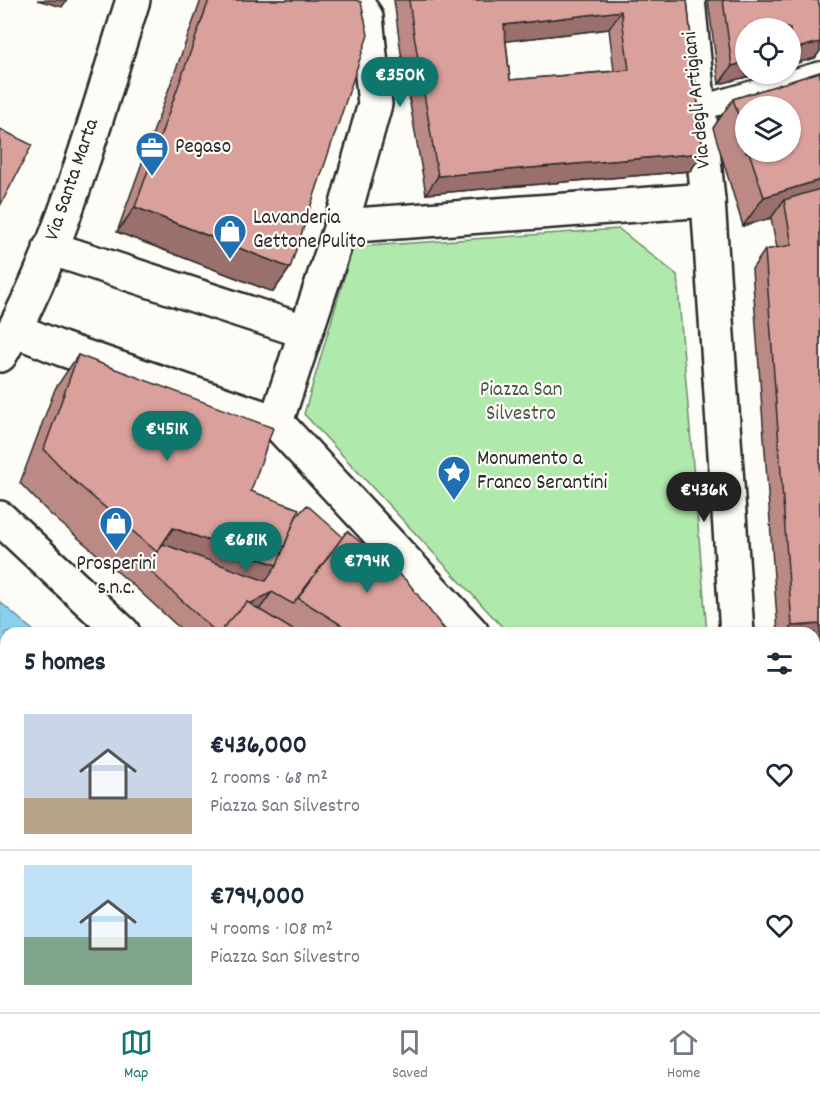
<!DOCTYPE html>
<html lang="en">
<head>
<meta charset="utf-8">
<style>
	:root { --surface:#fff; --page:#f6f6f7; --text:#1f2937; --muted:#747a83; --line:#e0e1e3; --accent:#0f766e }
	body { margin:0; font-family:Dekko,sans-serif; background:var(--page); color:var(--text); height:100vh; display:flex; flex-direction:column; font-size:22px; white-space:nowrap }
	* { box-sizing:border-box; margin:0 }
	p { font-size:20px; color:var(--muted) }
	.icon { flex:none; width:33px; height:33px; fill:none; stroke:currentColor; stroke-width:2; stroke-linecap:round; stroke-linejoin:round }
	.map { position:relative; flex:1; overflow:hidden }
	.drawer { position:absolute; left:0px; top:627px; width:820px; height:386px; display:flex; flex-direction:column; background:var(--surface); border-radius:18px 18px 0 0; box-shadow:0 2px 4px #0004 }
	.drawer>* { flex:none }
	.fabs { position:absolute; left:735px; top:18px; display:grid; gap:12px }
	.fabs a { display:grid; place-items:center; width:66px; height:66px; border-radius:50%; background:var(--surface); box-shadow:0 2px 4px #0004; font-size:30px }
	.price { position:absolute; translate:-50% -51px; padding:0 14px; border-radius:21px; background:var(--accent); color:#fff; font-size:20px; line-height:39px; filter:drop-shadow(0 2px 3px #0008) }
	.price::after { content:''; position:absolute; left:50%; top:36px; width:18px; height:14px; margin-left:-9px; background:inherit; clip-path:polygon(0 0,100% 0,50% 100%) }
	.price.selected { background:#222; color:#fff }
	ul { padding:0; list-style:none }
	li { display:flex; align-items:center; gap:18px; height:150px; padding:0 24px }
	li+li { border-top:2px solid var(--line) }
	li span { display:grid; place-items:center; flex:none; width:168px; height:120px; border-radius:0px; color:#555 }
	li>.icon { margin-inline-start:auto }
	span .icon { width:72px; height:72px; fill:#fffc; stroke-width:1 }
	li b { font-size:26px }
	h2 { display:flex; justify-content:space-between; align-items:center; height:72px; padding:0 24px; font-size:26px }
	.menu { display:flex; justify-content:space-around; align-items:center; height:84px; border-top:2px solid var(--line); background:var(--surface); font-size:16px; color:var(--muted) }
	.menu a { display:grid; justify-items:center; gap:3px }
	.menu .selected { color:var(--accent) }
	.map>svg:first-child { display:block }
	.green { fill:#b0e9ac; stroke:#6e8a6c; stroke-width:1.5 }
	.water { fill:#8ad0ec; stroke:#648e9f; stroke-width:1.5 }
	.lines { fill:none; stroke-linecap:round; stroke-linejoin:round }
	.lane-casing { stroke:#2b2b2b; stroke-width:28 }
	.street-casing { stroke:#2b2b2b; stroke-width:38 }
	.secondary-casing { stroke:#2b2b2b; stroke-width:38 }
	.lane { stroke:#fdfcf7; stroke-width:24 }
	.street { stroke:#fdfcf7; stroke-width:33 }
	.secondary { stroke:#fdfcf7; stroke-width:33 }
	.wall { fill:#bb8a85; stroke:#2b2b2b; stroke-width:1.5; fill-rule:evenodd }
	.shaded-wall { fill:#99706c; stroke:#2b2b2b; stroke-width:1.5 }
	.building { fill:#daa09b; stroke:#2b2b2b; stroke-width:1.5; fill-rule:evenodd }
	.labels { text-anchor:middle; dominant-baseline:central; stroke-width:4.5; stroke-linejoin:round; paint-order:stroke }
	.street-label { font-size:21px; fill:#2b2b2b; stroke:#fdfcf7 }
	.poi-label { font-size:21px; fill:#2b2b2b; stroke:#fdfcf7; text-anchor:start }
	.park-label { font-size:21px; fill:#4c5a4b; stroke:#fdfcf7 }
</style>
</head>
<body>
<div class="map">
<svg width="820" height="1012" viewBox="0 0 820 1012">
	<rect width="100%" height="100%" fill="#fdfcf7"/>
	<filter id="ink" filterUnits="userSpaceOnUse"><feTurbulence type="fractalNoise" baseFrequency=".0167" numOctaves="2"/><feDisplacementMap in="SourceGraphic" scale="12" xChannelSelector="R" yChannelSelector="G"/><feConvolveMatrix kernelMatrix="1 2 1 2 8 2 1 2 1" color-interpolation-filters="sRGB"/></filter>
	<g filter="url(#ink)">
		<!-- green -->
		<polygon class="green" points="619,229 677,275 707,633 508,633 304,414 353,247"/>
		<!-- water -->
		<polygon class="water" points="0,602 36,633 6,633 6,1006 139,1006 141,1012 0,1012"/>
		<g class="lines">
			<defs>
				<polyline id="lane" points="700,108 820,74"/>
				<g id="street">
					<polyline points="688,0 708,200"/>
					<polyline points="341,226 375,104 366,17 354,0"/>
					<polyline points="50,248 304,331"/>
					<polyline points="15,330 62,349 276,422 472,633"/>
					<polyline points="276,422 341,226 708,200 737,633"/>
					<polyline points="814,673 820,672"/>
				</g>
				<g id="secondary">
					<path d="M 0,355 C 62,250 96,116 133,0"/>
					<polyline points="0,518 123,633"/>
					<polyline points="380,1006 382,1012"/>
				</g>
			</defs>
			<!-- lane casing -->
			<use href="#lane" class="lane-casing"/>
			<!-- street casing -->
			<use href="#street" class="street-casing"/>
			<!-- secondary casing -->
			<use href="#secondary" class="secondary-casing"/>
			<!-- lane -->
			<use href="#lane" class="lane"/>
			<!-- street -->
			<use href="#street" class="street"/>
			<!-- secondary -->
			<use href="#secondary" class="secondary"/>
		</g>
		<!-- wall -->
		<g class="wall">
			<polygon points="201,0 356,0 290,268 273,292 117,232"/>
			<path d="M 394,0 L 687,0 L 703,153 L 690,171 L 426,194 L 401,53 ZM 609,29 L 614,71 L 510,80 L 506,41 Z"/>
			<polygon points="708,0 818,0 820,8 820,51 815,58 746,74 758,74 719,84"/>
			<path d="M 820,72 L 820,642 L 814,642 L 814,633 L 778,633 L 752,269 L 765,250 L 777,248 L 771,218 L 743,226 L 713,128 L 733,99 ZM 746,106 L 790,152 L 746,152 Z"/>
			<polygon points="78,355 251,491 296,517 447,633 185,633 134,586 49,513 20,483 55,389"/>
			<polygon points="410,1006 738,1006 744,1012 412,1012"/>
		</g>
		<!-- shaded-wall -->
		<g class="shaded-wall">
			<polygon points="37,0 67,0 62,7"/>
			<polygon points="621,11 609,29 491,43 504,25"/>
			<polygon points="820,42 820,51 815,58 790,65 790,50"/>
			<polygon points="746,62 746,74 758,74 719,84 732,66"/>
			<polygon points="703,153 690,171 426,194 438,176"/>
			<polygon points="820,180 820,203 784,200 771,218 743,226 764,197"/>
			<polygon points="135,207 290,268 273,292 117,232"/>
			<polygon points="173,528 277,565 253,599 150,562"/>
			<polygon points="272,592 259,610 242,609"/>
			<polygon points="820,624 820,642 814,642 814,633 787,633 792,626"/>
			<polygon points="820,872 820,893 818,896 814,897 814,874"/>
			<polygon points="583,1006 601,1006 597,1012 569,1012"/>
		</g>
		<!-- building -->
		<g class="building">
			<polygon points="209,0 356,0 361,2 368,35 290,268 135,207"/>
			<path d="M 409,0 L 687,0 L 703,153 L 438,176 L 414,35 ZM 621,11 L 629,70 L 510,80 L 504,25 Z"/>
			<polygon points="723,0 818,0 820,8 820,42 790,50 790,28 746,28 746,62 732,66"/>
			<polygon points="820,72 820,180 764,197 749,152 790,152 790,106 746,106 746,139 733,99"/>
			<polygon points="0,129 32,145 0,206"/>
			<polygon points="820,189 820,624 792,626 765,250 792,245 784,200"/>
			<polygon points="78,355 273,428 251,491 299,509 277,565 173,528 157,552 73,480 44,449"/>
			<polygon points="307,505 343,537 293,604 272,592 250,604 247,602 220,633 217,633 147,568 163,544 266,581 277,565 296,517"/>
			<polygon points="347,531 407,581 447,633 354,633 298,598"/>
			<polygon points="247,602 298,633 227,633 223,628"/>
			<polygon points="820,697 820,872 814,874 814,698"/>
			<polygon points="429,1006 583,1006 569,1012 432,1012"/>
			<polygon points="605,1006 614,1006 610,1012 608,1012"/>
			<polygon points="627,1006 738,1006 744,1012 633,1012"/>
			<polygon points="786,1007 792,1012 781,1012"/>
		</g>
	</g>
	<!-- icons -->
	<defs>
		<symbol id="office-pin" viewBox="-11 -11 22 30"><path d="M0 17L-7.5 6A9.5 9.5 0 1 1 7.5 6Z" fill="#1f6fb2" stroke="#fdfcf7"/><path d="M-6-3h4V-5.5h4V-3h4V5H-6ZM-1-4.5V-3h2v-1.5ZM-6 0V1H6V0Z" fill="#fff"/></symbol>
		<symbol id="shop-pin" viewBox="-11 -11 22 30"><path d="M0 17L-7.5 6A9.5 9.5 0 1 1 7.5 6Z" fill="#1f6fb2" stroke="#fdfcf7"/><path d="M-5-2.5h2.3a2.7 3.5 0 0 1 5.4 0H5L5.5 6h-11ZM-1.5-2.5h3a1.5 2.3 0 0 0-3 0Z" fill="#fff"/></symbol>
		<symbol id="sight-pin" viewBox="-11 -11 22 30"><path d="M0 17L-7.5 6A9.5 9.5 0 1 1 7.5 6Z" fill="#1f6fb2" stroke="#fdfcf7"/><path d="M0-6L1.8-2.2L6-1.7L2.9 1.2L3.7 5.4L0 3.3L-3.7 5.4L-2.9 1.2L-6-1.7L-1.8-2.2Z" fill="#fff"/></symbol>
	</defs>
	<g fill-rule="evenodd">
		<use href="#office-pin" x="133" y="129" width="38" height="52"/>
		<use href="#shop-pin" x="211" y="212" width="38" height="52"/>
		<use href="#sight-pin" x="435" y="453" width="38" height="52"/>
		<use href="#shop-pin" x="97" y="504" width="38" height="52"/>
	</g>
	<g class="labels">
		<!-- street labels -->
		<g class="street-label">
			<text transform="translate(698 100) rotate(-96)">Via degli Artigiani</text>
			<text transform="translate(73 180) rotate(-71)">Via Santa Marta</text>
		</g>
		<!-- poi labels -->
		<g class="poi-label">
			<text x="175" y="148">Pegaso</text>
			<text x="253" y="219">Lavanderia<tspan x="253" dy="24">Gettone Pulito</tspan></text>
			<text x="477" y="460">Monumento a<tspan x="477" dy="24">Franco Serantini</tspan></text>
			<text x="116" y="565" text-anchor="middle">Prosperini<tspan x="116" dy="24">s.n.c.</tspan></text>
		</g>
		<!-- park labels -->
		<g class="park-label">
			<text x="521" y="391">Piazza San<tspan x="521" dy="24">Silvestro</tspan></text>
		</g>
	</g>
</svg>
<div class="fabs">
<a><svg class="icon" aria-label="locate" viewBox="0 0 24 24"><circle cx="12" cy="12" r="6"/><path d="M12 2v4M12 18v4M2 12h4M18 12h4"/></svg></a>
<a><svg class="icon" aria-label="layers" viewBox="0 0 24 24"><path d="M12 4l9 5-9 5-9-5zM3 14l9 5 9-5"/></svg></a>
</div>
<b class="price" style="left:400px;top:108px">€350K</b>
<b class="price" style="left:167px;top:462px">€451K</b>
<b class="price selected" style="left:704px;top:523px">€436K</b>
<b class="price" style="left:246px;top:573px">€681K</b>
<b class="price" style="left:367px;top:594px">€794K</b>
<section class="drawer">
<h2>5 homes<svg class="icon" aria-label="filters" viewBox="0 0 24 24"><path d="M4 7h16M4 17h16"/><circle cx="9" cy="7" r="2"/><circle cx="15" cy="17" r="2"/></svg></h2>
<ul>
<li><span style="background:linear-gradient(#c9d6e8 70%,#b9a48a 0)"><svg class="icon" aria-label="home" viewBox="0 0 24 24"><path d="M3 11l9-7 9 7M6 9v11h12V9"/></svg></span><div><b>€436,000</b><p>2 rooms · 68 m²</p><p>Piazza San Silvestro</p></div><svg class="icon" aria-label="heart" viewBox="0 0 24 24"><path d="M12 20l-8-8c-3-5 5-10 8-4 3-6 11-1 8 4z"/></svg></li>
<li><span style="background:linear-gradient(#bfe0f5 60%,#7fa58c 0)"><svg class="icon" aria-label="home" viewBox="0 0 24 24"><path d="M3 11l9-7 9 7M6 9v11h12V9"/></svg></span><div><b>€794,000</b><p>4 rooms · 108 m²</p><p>Piazza San Silvestro</p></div><svg class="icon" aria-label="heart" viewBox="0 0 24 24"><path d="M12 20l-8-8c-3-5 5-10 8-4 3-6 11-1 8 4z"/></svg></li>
</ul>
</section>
</div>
<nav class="menu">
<a class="selected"><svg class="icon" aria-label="map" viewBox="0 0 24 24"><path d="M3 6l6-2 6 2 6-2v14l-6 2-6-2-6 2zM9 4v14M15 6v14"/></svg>Map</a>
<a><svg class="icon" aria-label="saved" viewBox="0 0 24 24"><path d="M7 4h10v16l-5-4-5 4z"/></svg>Saved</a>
<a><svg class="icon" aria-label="home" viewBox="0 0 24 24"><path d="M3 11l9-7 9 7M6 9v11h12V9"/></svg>Home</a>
</nav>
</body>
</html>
